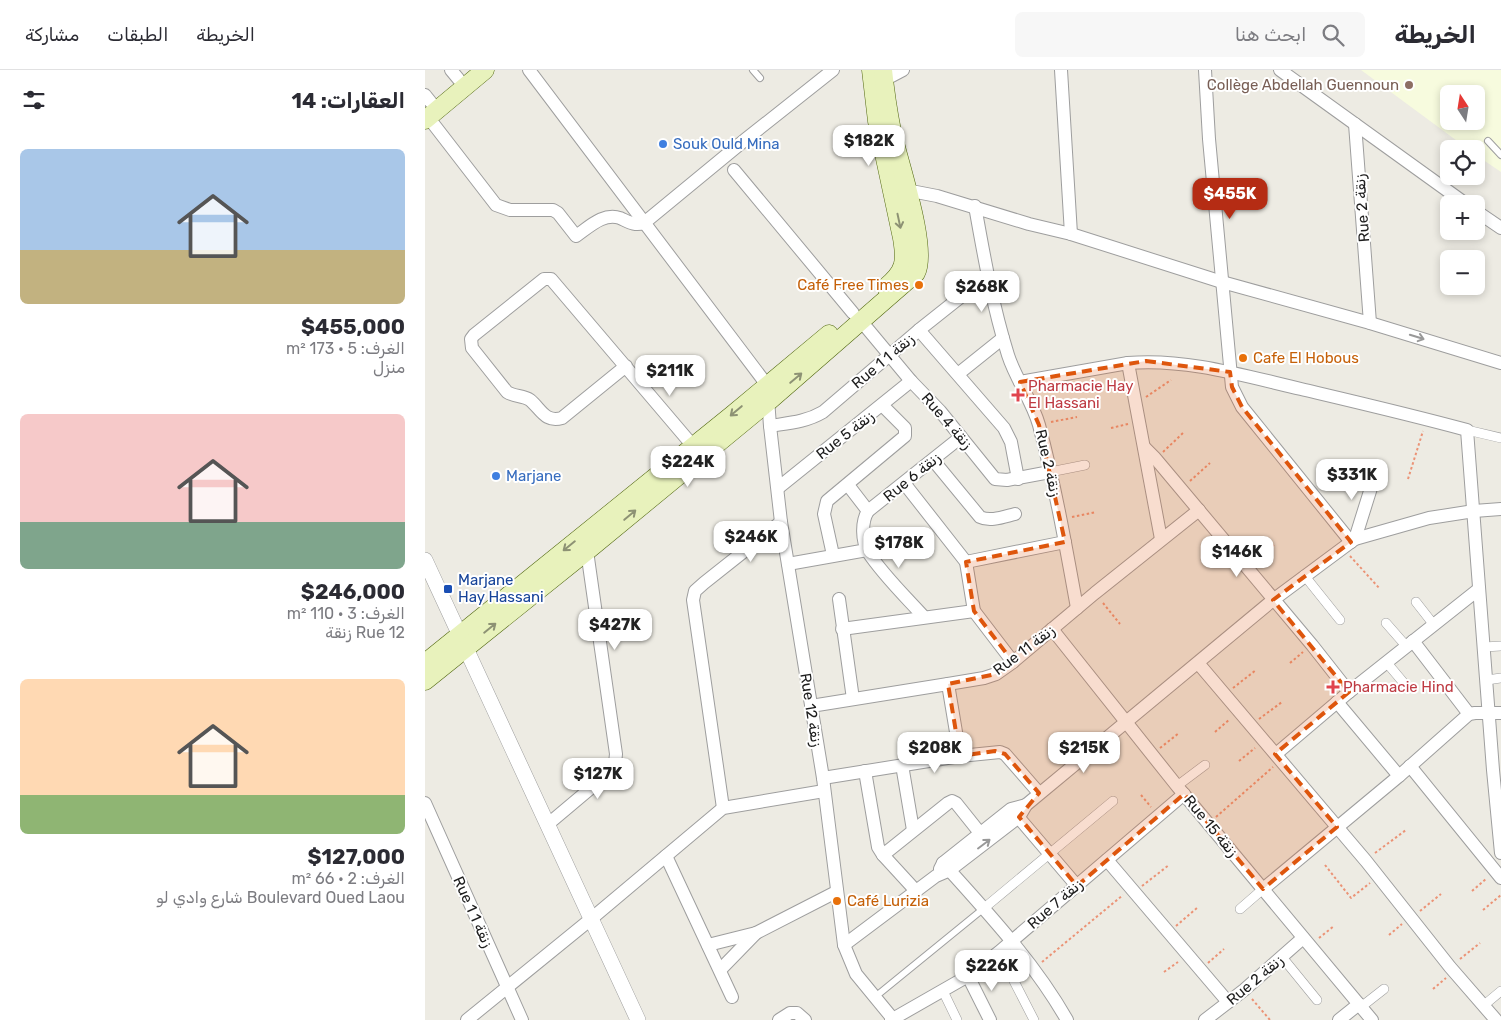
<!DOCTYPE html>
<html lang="ar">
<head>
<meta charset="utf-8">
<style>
	:root { --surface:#fff; --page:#f7f7f7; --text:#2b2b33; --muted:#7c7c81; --line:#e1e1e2; --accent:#b52c14 }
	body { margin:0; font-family:Rubik,Vazirmatn,sans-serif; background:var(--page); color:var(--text); direction:rtl; height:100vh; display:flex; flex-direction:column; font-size:19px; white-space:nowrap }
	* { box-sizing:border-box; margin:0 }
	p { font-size:16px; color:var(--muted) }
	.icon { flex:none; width:28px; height:28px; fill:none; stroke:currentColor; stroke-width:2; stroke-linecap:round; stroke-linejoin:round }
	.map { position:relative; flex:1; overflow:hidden; direction:ltr }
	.sheet { display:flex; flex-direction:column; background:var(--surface); width:425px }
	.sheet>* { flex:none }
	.needle { width:32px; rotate:348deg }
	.controls { position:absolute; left:1015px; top:15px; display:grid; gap:10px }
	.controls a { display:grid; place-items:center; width:45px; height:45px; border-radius:8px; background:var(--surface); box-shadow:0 2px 8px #0003; font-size:25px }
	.price { position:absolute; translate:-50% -42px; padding:0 11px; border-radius:10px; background:#fff; color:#222; font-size:16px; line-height:32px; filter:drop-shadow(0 1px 2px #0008) }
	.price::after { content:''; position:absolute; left:50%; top:30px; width:15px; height:11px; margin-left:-8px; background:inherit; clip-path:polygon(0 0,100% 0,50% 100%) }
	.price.active { background:var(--accent); color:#fff }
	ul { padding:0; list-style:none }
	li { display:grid; align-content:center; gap:10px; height:265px; padding:0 20px }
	li span { display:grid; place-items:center; height:155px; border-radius:8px; color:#555 }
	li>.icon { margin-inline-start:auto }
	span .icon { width:90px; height:90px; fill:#fffc; stroke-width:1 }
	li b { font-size:21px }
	h2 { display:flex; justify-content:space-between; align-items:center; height:60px; padding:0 20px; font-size:21px }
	header { display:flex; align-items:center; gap:30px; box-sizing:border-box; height:70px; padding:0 25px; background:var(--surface); border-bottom:1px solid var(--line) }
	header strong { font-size:24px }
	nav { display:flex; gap:28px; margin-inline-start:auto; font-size:18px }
	.search { width:350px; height:45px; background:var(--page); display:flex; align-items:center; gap:12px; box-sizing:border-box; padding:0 18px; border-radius:8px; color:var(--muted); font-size:19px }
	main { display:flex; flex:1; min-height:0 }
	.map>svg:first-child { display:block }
	.education { fill:#f7fbde; fill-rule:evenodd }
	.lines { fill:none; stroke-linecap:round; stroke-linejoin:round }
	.service-casing { stroke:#9e9e9e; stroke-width:8 }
	.pedestrian-casing { stroke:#9e9e9e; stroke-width:10 }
	.minor-casing { stroke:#9e9e9e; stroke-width:14 }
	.tertiary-casing { stroke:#9e9e9e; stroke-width:16 }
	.secondary-casing { stroke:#516710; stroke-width:19 }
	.path { stroke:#eb9376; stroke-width:2; stroke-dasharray:2.5 2.5; stroke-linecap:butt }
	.service { stroke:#fff; stroke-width:6 }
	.pedestrian { stroke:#fff; stroke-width:9 }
	.minor { stroke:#fff; stroke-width:12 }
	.tertiary { stroke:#fff; stroke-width:15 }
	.secondary { stroke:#e8f2bc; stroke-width:18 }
	.oneway { stroke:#8d9274 }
	.oneway2 { stroke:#999 }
	.marked { fill:#de560d; fill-opacity:0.2; stroke:#de560d; stroke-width:4; stroke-dasharray:10 6; stroke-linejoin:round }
	.education-dot { fill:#8d6e63; stroke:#fff; stroke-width:2 }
	.shop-dot { fill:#3f7fe0; stroke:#fff; stroke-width:2 }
	.food-dot { fill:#e8710a; stroke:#fff; stroke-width:2 }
	.health-dot { fill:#e0444e; stroke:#fff; stroke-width:2 }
	.transit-dot { fill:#1a4fb4; stroke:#fff; stroke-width:2 }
	.labels { text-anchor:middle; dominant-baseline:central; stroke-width:4; stroke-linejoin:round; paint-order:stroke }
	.education-label { font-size:15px; fill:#785e54; stroke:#fff; text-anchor:end }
	.shop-label { font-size:15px; fill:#366cbe; stroke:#fff; text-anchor:start }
	.street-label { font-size:15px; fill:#1d1d1d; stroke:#fff }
	.food-label { font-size:15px; fill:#c56008; stroke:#fff; text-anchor:start }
	.health-label { font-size:15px; fill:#be3a42; stroke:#fff; text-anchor:start }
	.transit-label { font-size:15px; fill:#164399; stroke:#fff; text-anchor:start }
</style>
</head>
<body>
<header>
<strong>الخريطة</strong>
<div class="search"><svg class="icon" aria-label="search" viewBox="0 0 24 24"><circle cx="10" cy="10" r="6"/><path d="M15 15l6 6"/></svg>ابحث هنا</div>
<nav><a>الخريطة</a><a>الطبقات</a><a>مشاركة</a></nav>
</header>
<main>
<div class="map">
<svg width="1076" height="950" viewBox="0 0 1076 950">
	<rect width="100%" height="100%" fill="#edebe3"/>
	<!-- education -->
	<path class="education" d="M 936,0 L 1076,0 L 1076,102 L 1051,85 L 1051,79 L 1043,79 ZM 1024,24 L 1051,24 L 1051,51 L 1024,51 Z"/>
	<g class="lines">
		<defs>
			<g id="service">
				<polyline points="328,0 335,8"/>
				<polyline points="1063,71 1076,85"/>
				<polyline points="450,927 558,839"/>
			</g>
			<g id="pedestrian">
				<polyline points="1042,360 1076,368"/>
				<polyline points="625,402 660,395"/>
				<polyline points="879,505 915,550"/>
				<polyline points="991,532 1009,555"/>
				<polyline points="961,553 982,577"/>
				<polyline points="1059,577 1076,576"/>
				<polyline points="962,593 983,618"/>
				<polyline points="1062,610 1076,608"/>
				<polyline points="752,716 780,695"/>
				<polyline points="558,839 688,731"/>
				<polyline points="815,839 838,819"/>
				<polyline points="574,882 609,950"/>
				<polyline points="857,887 892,930"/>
				<polyline points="518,921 532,950"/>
				<polyline points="1058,936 1076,921"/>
				<polyline points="936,937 959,919"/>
			</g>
			<g id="minor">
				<polyline points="26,0 40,17"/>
				<polyline points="104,0 342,315 345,356 356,452 398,708 419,875 431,904 468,949"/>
				<polyline points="636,0 646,164"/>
				<polyline points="780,0 784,69 807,317 817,337 926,472"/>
				<polyline points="855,0 1041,134"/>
				<polyline points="453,11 459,10 478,0"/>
				<polyline points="0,25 12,40"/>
				<path d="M 3,47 L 71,135 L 85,140 L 128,140 L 133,143 L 151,166 C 164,157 179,142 195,148 C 204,152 209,156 219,153 L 321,69 L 408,0"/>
				<polyline points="930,54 945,253"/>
				<polyline points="309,100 428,243"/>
				<polyline points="477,121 481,120 512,126 604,154 646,164 797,212 945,253 1076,293"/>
				<path d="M 550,136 C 559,187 568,237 583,285 C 591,310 607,330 614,355 C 630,415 641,477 652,538"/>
				<polyline points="1051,141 1076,158"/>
				<polyline points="436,251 486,311 515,341 570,409 582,410 625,402"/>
				<polyline points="494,260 579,358 586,372 593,409"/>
				<polyline points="703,293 736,469"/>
				<path d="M 201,296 L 137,348 C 120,353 116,339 105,330 C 98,325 89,327 82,322 L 47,278 L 46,269 L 49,265 L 119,209 L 126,209 L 268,376"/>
				<polyline points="533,304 578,268"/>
				<path d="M 595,312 L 703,293 C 761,288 820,306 876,319 C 931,332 987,345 1042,360 L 1068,700 L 1076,783"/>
				<path d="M 345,356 C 364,353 381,352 398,342 L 494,260 L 562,206"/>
				<polyline points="719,377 730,388 887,575 924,622"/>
				<path d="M 508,390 L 555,447 C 565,452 578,447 590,444"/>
				<polyline points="479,413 541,492 549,541 588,592"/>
				<polyline points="423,415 443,441"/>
				<polyline points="353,418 486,311"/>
				<polyline points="930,469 951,402"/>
				<polyline points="408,485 399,444 402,431 480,366 480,358 457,335"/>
				<polyline points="541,492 640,472"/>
				<polyline points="363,494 442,480"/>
				<polyline points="414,529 428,629"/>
				<path d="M 499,547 C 480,526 458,505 443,482 C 437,471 436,452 443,441 L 536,367"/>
				<polyline points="417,559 549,541"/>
				<polyline points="627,559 752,716 947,950"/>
				<polyline points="988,571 1044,644"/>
				<polyline points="773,593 941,791 1025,897 1071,950"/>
				<polyline points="523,614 535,686"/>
				<polyline points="912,632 974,706"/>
				<polyline points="386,636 523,614 559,608 571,604 588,592 670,523 774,440"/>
				<polyline points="851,684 924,622 1054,519"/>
				<polyline points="477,695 488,760"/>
				<polyline points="985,696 1076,808"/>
				<polyline points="440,701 453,777 458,785 491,821"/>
				<polyline points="398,708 535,686 575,682 580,684 614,723"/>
				<polyline points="0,733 97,950"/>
				<polyline points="298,738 268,530 270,521 279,513 356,452"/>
				<polyline points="588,741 652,816"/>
				<polyline points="122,755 185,702 190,693 191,684 162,481"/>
				<polyline points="458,785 523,733 527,731 531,733 555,763"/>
				<polyline points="241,786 307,927"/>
				<polyline points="682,790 803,932"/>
				<path d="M 518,793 C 562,842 609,892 642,950"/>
				<polyline points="515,799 518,793 586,739 601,735"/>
				<polyline points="838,819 974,706 1044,644 1050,643 1076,643"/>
				<polyline points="283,875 331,863 411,822"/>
				<polyline points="419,875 511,806 525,800 594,747 601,735 848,530 930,469 1004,448 1049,441 1076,439"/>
				<polyline points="295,900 331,863"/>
				<polyline points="543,906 565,950"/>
				<polyline points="42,950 166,849 298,738 399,721"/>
				<polyline points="354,950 365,943 372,943 380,950"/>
				<polyline points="466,950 543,906 574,882 759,724"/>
				<polyline points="780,950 819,920 878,868"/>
				<polyline points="914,950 934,934"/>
			</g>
			<polyline id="tertiary" points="0,490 213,950"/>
			<g id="secondary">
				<path d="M 446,0 L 452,51 L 477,168 C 481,192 480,201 461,217"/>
				<polyline points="0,50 60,0"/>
				<polyline points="0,593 307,345 404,264"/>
				<path d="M 0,611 L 162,481 L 343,332 L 491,203 C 504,179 473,90 467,61 C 463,41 460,20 458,0"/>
			</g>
		</defs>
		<!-- service casing -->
		<use href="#service" class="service-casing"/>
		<!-- pedestrian casing -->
		<use href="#pedestrian" class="pedestrian-casing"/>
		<!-- minor casing -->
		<use href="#minor" class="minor-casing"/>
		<!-- tertiary casing -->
		<use href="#tertiary" class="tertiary-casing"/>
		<!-- secondary casing -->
		<use href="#secondary" class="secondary-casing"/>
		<!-- path -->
		<g class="path">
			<polyline points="721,327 746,310"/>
			<polyline points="626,352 652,347"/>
			<polyline points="686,358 703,354"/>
			<polyline points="738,382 758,363"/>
			<polyline points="983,409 998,361"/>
			<polyline points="765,411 785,393"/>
			<polyline points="647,447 671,442"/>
			<polyline points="925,486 955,519"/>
			<polyline points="832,490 850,474"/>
			<polyline points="678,533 695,554"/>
			<polyline points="865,593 878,582"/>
			<polyline points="808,618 831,600"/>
			<polyline points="834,649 857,632"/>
			<polyline points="790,662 805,649"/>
			<polyline points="735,678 754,663"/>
			<polyline points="814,691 830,678"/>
			<polyline points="716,725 726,737"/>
			<polyline points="791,747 848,697"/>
			<polyline points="950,783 981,760"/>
			<polyline points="900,795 926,828 945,813"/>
			<polyline points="717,816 744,795"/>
			<polyline points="1047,821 1061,809"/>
			<polyline points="1058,840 1076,825"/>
			<polyline points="995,841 1016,824"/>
			<polyline points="751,856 772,838"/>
			<polyline points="964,865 977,854"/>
			<polyline points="894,868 909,856"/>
			<polyline points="1035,889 1055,873"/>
			<polyline points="617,892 698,825"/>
			<polyline points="783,893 799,879"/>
			<polyline points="739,902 753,892"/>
			<polyline points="1008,919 1021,908"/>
			<polyline points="827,929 845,950"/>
		</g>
		<!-- service -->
		<use href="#service" class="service"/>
		<!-- pedestrian -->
		<use href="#pedestrian" class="pedestrian"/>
		<!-- minor -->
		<use href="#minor" class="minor"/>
		<!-- tertiary -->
		<use href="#tertiary" class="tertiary"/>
		<!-- secondary -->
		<use href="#secondary" class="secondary"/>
	</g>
	<!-- one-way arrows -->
	<defs><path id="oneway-shaft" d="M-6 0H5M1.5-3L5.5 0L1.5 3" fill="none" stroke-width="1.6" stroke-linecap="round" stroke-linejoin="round" transform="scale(1.25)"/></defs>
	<g class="oneway">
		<use href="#oneway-shaft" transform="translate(474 151) rotate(78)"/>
		<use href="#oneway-shaft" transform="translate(371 308) rotate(-40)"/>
		<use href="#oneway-shaft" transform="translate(311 341) rotate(140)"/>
		<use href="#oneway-shaft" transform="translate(205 445) rotate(-40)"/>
		<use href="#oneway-shaft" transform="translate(144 476) rotate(141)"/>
		<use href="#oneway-shaft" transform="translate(65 558) rotate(-39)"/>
	</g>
	<g class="oneway2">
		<use href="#oneway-shaft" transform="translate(992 267) rotate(17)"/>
		<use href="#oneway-shaft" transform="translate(559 774) rotate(-37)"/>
	</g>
	<!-- marked area -->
	<path class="marked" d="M 721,291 L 805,302 L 807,317 L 817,337 L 926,472 L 848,530 L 924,622 L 850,684 L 912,757 L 838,819 L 759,724 L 652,816 L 594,747 L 614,723 L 580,684 L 570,681 L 535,686 L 523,614 L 571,604 L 588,592 L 549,541 L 541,492 L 640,472 L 614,355 L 595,312 Z"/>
	<!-- markers -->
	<circle class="education-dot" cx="984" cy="15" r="5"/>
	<g class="shop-dot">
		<circle cx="238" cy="74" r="5"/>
		<circle cx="71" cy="406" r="5"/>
	</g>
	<g class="food-dot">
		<circle cx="494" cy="215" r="5"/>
		<circle cx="818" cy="288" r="5"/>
		<circle cx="412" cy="831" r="5"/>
	</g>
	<g class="health-dot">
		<path d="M590.5 317.5h5v5h5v5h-5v5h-5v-5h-5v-5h5z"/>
		<path d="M905.5 609.5h5v5h5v5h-5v5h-5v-5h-5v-5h5z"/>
	</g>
	<rect class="transit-dot" x="18" y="514" width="10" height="10" rx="2.5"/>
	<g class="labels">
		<!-- education labels -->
		<g class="education-label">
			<text x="974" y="15">Collège Abdellah Guennoun</text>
		</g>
		<!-- shop labels -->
		<g class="shop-label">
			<text x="248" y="74">Souk Ould Mina</text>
			<text x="81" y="406">Marjane</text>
		</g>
		<!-- street labels -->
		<g class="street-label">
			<text transform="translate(937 138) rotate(-94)">Rue 2 زنقة</text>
			<text transform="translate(458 291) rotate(-40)">Rue 1 زنقة 1</text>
			<text transform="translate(522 351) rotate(49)">Rue 4 زنقة</text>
			<text transform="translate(420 365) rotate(-38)">Rue 5 زنقة</text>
			<text transform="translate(623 393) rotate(77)">Rue 2 زنقة</text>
			<text transform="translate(487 407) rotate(-39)">Rue 6 زنقة</text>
			<text transform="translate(599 580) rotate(-37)">Rue 11 زنقة</text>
			<text transform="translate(386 640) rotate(81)">Rue 12 زنقة</text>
			<text transform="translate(786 756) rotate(50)">Rue 15 زنقة</text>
			<text transform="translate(630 834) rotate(-41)">Rue 7 زنقة</text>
			<text transform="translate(48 842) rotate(66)">Rue 1 زنقة 1</text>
			<text transform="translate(830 910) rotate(-40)">Rue 2 زنقة</text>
		</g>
		<!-- food labels -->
		<g class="food-label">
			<text x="484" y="215" text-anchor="end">Café Free Times</text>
			<text x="828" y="288">Cafe El Hobous</text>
			<text x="422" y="831">Café Lurizia</text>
		</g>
		<!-- health labels -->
		<g class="health-label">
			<text x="603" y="316">Pharmacie Hay<tspan x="603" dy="17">El Hassani</tspan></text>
			<text x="918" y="617">Pharmacie Hind</text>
		</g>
		<!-- transit labels -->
		<g class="transit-label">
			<text x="33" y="510">Marjane<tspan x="33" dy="17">Hay Hassani</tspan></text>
		</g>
	</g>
</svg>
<div class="controls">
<a><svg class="needle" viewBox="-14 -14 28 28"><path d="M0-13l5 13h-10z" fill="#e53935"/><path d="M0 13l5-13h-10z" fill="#7c7c81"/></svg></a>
<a><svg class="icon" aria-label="locate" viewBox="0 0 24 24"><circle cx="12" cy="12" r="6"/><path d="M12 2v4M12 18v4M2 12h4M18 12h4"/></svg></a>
<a>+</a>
<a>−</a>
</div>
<b class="price" style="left:444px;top:97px">$182K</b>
<b class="price active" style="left:805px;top:150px">$455K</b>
<b class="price" style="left:557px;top:243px">$268K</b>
<b class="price" style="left:245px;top:327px">$211K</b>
<b class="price" style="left:263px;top:418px">$224K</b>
<b class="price" style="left:927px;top:431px">$331K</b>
<b class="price" style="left:326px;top:493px">$246K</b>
<b class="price" style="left:474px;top:499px">$178K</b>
<b class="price" style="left:812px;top:508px">$146K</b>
<b class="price" style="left:190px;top:581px">$427K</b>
<b class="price" style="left:510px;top:704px">$208K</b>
<b class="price" style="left:659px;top:704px">$215K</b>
<b class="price" style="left:173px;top:730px">$127K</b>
<b class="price" style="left:567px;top:922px">$226K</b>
</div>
<section class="sheet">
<h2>العقارات: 14<svg class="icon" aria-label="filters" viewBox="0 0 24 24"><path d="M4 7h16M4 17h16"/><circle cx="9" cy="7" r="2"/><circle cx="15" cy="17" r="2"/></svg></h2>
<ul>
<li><span style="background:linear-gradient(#a9c7e8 65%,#c2b280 0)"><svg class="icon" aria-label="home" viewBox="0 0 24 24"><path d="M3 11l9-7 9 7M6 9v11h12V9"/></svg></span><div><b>$455,000</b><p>الغرف: 5 · 173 m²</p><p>منزل</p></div></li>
<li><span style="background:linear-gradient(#f6c9c9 70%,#7fa58c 0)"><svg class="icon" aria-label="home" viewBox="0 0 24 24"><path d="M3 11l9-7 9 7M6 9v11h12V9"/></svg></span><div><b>$246,000</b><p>الغرف: 3 · 110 m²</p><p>Rue 12 زنقة</p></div></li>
<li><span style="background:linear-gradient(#ffd9b3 75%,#8fb573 0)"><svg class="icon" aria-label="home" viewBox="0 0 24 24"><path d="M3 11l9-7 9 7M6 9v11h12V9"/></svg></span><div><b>$127,000</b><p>الغرف: 2 · 66 m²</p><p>Boulevard Oued Laou شارع وادي لو</p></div></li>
</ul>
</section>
</main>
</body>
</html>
